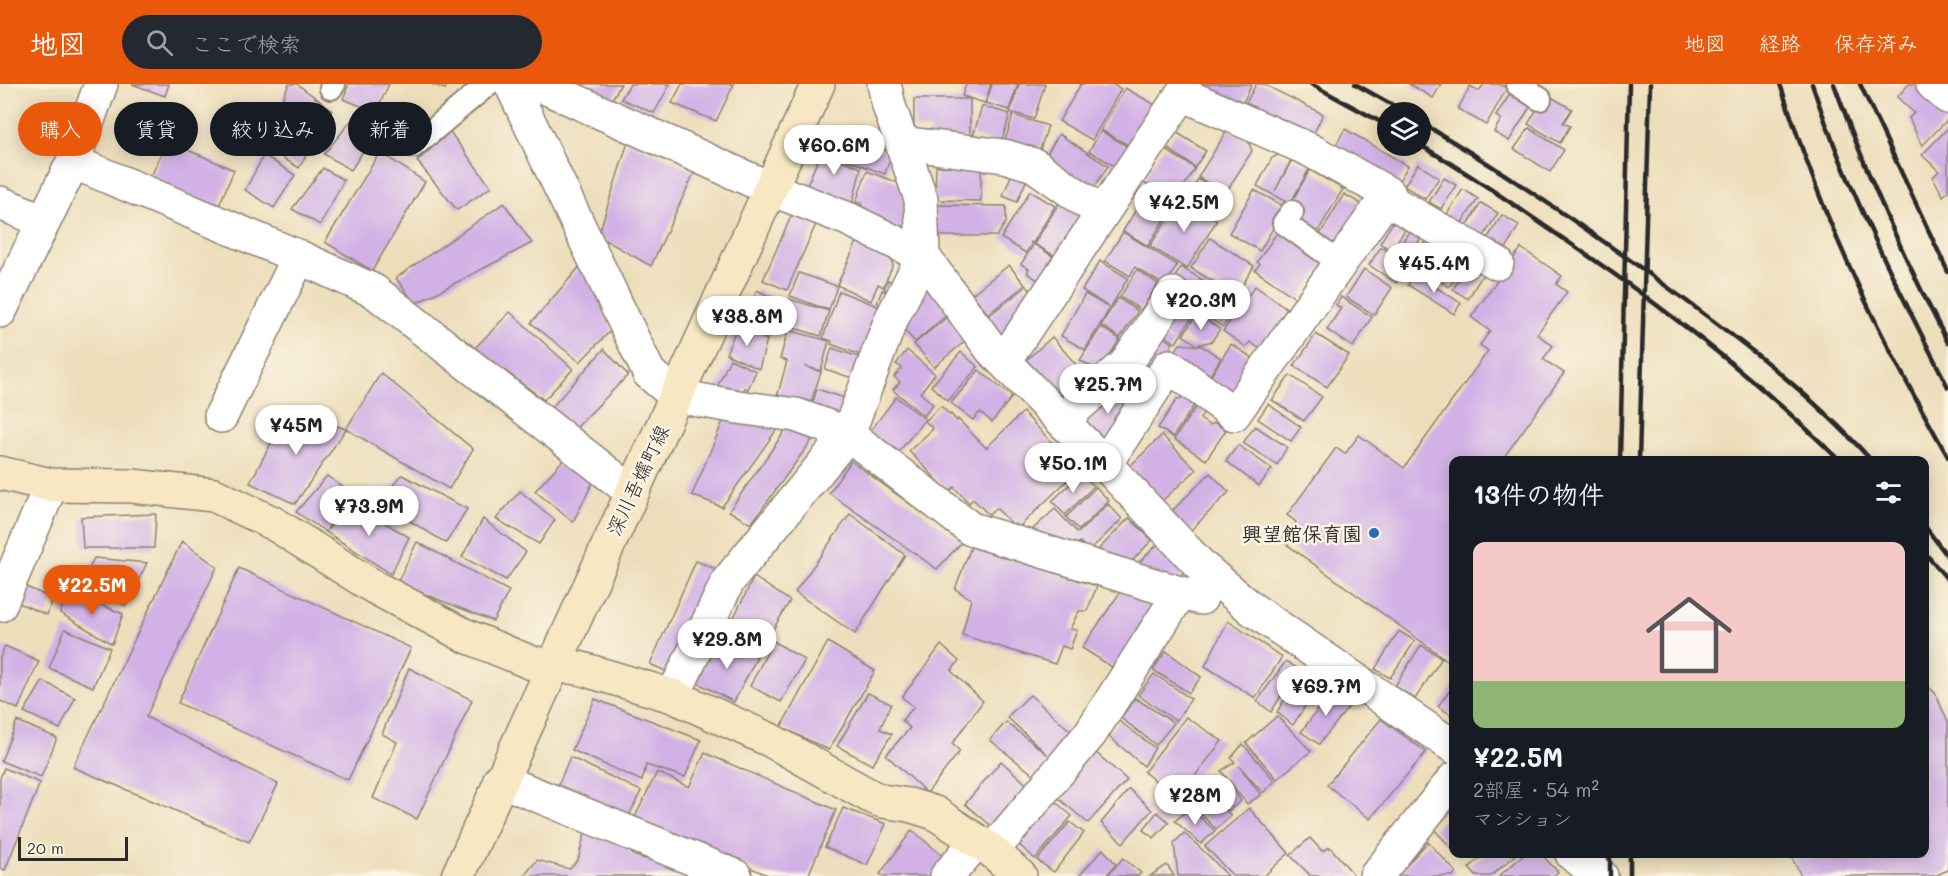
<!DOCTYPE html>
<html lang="ja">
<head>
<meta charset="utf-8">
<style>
	:root { --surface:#171b24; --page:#242831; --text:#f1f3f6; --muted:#9ea1a6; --line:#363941; --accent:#ea580c }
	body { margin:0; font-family:Mali,"Klee One",sans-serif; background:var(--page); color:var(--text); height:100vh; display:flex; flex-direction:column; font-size:22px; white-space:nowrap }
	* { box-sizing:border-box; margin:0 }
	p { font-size:20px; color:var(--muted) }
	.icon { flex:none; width:33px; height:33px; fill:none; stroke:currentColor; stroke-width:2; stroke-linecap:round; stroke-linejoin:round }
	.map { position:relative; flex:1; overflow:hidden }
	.side { position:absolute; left:1449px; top:372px; width:480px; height:402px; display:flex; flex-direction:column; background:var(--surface); border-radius:12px; box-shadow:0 3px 15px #0003 }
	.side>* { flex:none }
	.hud { position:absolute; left:18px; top:18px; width:570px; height:54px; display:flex; gap:12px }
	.buttons { position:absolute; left:1377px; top:18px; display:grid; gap:12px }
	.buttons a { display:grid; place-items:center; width:54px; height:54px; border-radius:50%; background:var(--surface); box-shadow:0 3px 15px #0003; font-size:30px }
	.scale { position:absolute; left:18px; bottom:15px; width:110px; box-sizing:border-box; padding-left:6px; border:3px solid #2b2b2b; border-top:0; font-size:16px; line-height:21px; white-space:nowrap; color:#2b2b2b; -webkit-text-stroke:4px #fcf5e5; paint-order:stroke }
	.price { position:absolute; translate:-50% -51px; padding:0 14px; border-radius:21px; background:#fff; color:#222; font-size:20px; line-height:39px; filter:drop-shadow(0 2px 3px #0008) }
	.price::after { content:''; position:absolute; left:50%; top:36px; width:18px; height:14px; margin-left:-9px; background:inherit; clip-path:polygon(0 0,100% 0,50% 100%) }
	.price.on { background:var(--accent); color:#fff }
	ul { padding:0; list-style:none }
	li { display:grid; align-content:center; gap:12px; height:318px; padding:0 24px }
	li+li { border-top:2px solid var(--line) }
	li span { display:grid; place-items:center; height:186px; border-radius:12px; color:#555 }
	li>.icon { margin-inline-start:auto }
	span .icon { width:108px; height:108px; fill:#fffc; stroke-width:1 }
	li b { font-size:26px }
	h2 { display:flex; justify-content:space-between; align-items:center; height:72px; padding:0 24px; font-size:26px }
	.pill { padding:0 21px; border-radius:27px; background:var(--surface); box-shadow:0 3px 15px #0003; font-size:21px; line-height:54px }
	.pill.on { background:var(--accent); color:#fff }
	header { display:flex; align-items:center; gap:36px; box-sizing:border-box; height:84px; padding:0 30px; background:var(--accent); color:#fff }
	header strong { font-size:28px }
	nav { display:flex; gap:33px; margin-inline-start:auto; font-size:21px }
	.search { width:420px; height:54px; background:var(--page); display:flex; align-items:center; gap:15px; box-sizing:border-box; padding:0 21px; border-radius:33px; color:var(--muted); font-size:22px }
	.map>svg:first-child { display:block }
	.building { fill:#d1b1e6 }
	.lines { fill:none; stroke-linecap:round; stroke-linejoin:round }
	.lane-casing { stroke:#8c8473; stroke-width:26 }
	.street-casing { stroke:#8c8473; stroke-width:36 }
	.secondary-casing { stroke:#8c8473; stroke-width:36 }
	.lane { stroke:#fff; stroke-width:22 }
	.street { stroke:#fff; stroke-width:33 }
	.secondary { stroke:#f7e8c3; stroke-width:33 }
	.rail { stroke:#2b2b2b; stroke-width:4.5 }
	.poi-dot { fill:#1f6fb2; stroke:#fcf5e5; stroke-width:2 }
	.labels { text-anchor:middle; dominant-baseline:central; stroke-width:5; stroke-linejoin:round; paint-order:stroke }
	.street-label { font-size:20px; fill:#2b2b2b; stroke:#fcf5e5 }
	.poi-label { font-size:20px; font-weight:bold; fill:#2b2b2b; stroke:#fcf5e5; text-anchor:end }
</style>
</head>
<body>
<header>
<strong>地図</strong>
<div class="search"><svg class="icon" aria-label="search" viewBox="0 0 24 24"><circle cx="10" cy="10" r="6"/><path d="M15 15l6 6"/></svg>ここで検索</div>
<nav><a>地図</a><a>経路</a><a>保存済み</a></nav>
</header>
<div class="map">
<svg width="1948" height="792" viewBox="0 0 1948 792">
	<rect width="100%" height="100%" fill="#fcf5e5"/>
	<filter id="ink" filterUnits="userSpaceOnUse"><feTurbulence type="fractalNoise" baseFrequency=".0167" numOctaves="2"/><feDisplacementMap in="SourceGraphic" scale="12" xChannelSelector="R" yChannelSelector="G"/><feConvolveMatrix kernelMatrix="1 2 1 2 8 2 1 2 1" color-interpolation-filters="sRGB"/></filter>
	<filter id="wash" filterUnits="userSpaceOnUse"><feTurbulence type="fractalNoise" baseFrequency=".008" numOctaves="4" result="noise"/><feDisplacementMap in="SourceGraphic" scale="24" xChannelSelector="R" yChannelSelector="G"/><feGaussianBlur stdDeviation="1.35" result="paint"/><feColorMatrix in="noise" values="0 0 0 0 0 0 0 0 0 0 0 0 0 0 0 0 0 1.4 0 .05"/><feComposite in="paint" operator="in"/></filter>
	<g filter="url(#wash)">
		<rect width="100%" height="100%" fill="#eddebb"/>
		<g id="blocks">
			<!-- building -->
			<g class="building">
				<polygon points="132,0 169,0 165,12"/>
				<polygon points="289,0 297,0 332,26 299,84 262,61"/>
				<polygon points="349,0 389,0 376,28 343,15"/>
				<polygon points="431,0 448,0 445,5"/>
				<polygon points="571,0 621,0 611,17"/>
				<polygon points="630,0 670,0 654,29 621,15"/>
				<polygon points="682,0 734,0 716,37 672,19"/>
				<polygon points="966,0 991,0 985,19 962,12"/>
				<polygon points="992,0 1018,0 1009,26 986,19"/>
				<polygon points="1019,0 1045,0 1034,35 1010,28"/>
				<polygon points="1081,0 1112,0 1121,5 1092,56 1059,37"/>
				<polygon points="1200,0 1252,0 1238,28"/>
				<polygon points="1256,0 1263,0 1323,30 1311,55 1245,21"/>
				<polygon points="1409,0 1441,0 1433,14"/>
				<polygon points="1484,0 1499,0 1507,4 1486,41 1458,25 1470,2 1479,7"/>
				<polygon points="1909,0 1923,0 1948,26 1948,35 1922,62 1909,34 1914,29 1897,13"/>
				<polygon points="1125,4 1159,23 1135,65 1101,46"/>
				<polygon points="1511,8 1532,20 1509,57 1494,48 1501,35 1496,32"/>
				<polygon points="1546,10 1572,25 1563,39 1570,42 1560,59 1528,40"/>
				<polygon points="914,15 970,15 970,54 930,54 930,45 914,45"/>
				<polygon points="982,22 1010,30 1001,60 973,52"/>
				<polygon points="1013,31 1048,42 1037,74 1005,57"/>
				<polygon points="355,32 378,44 351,86 324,70"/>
				<polygon points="1529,44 1564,66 1550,88 1514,65"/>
				<polygon points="1948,44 1948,107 1943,112 1933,93 1939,87 1922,71"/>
				<polygon points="1228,45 1248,57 1252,67 1225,110 1198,93"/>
				<polygon points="1345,45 1408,82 1395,103 1333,66"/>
				<polygon points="1101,47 1135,67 1123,87 1089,67"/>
				<polygon points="450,48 491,103 457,126 417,77"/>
				<polygon points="1176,48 1206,67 1195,83 1166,63"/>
				<polygon points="829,50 850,56 842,76 861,84 850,130 804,108"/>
				<polygon points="1059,50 1108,82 1090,110 1041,79"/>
				<polygon points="852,54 892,69 885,90 845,75"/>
				<polygon points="167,57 234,86 217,126 149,97"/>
				<polygon points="628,58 695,87 651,182 598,152"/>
				<polygon points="1163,64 1195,84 1175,118 1142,98"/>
				<polygon points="380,68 425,98 372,187 325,158"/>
				<polygon points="1280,70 1291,76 1275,107 1293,74 1310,83 1290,120 1257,102 1272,74"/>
				<polygon points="264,71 295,91 274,124 245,106"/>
				<polygon points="1418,80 1439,94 1425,115 1404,102"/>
				<polygon points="936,82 981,82 981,117 935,116"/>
				<polygon points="323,84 344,96 320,141 292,125"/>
				<polygon points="1310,86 1343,105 1317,149 1297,138 1304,126 1291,119"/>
				<polygon points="867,87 899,99 908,123 904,148 859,132 862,120 856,118"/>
				<polygon points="1012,89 1027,95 1017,118 1003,112"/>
				<polygon points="1444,94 1456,101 1441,125 1429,118"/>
				<polygon points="1198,95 1225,112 1214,131 1186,115"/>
				<polygon points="1463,105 1478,115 1458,144 1444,135"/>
				<polygon points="1148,106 1173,121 1148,162 1123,147"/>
				<polygon points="1254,106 1285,123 1260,167 1229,149"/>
				<polygon points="1030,107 1055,122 1033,159 1030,158 1032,159 1026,169 1001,154"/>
				<polygon points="1344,110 1363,121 1341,169 1317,155"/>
				<polygon points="1181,113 1217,136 1187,185 1150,162"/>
				<polygon points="504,119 532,159 415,220 396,194"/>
				<polygon points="1059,119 1085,134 1067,179 1034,160"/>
				<polygon points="1481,119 1498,129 1481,157 1464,147"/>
				<polygon points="936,121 1006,122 1006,138 997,152 936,152"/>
				<polygon points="792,130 816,140 787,206 763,196"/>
				<polygon points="1398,130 1410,138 1391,167 1380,159"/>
				<polygon points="1502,131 1519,141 1502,172 1483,161"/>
				<polygon points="1414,140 1425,147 1409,174 1397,166"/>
				<polygon points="1279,146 1325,178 1298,216 1255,186 1260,180 1257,178"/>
				<polygon points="1123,148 1177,181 1165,202 1135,183 1130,192 1105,177"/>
				<polygon points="1431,150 1445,159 1426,187 1412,179"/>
				<polygon points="1210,154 1254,182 1236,212 1191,184"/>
				<polygon points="857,158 890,173 893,181 883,203 878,200 871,217 837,201"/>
				<polygon points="1034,160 1066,181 1050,204 1027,189 1029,185 1021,180"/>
				<polygon points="1381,163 1408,181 1396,199 1369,181"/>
				<polygon points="1449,163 1467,174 1449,203 1431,192"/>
				<polygon points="1521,164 1562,192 1556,200 1567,208 1537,250 1553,262 1543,275 1564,289 1502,376 1454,376 1454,581 1282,457 1296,438 1287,431 1336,364 1345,370 1359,351 1404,384 1488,267 1480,261 1490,247 1471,233"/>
				<polygon points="1471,176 1486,185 1468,215 1453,205"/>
				<polygon points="1100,177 1128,194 1110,224 1082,206"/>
				<polygon points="583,179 612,245 580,278 531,239"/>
				<polygon points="1009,181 1025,201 988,230 972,210"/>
				<polygon points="1181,183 1209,200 1197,220 1169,203"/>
				<polygon points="1364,185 1392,204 1374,231 1346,213"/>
				<polygon points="1137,186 1158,200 1141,226 1120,213"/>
				<polygon points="799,189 837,202 829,226 790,212"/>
				<polygon points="1415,190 1461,219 1454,230 1408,201"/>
				<polygon points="888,196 902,203 897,212 884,205"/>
				<polygon points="1211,201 1239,219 1223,243 1196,226"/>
				<polygon points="1027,202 1041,219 1001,250 987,233"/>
				<polygon points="1255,202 1295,230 1267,270 1250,258 1246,263 1223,247"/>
				<polygon points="929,204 949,229 915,258 901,242 910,220"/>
				<polygon points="757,206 777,216 768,254 741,243"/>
				<polygon points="882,206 896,213 891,226 877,219"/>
				<polygon points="839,207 885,225 871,275 831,260 832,257 823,254"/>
				<polygon points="1085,210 1110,224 1085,266 1061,252"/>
				<polygon points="1341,213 1372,233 1353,263 1327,246 1341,224 1336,221"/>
				<polygon points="1118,214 1138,227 1120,254 1101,241"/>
				<polygon points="789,215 829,227 821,252 781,240"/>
				<polygon points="1172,216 1194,230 1176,259 1155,245"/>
				<polygon points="510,228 573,285 544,316 475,264"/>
				<polygon points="951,230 970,253 934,283 914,260"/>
				<polygon points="1197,230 1220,245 1212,257 1197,261 1183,251"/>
				<polygon points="737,242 767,256 759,285 726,270"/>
				<polygon points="1101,243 1120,255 1105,279 1102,277 1096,286 1080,276"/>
				<polygon points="788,246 829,257 821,287 804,282 821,288 808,327 776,317 787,277 780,275"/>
				<polygon points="1154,248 1173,259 1142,315 1121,303"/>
				<polygon points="1316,250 1349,271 1327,303 1294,282"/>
				<polygon points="1052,253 1085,291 1058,314 1025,277"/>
				<polygon points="1180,260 1202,262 1221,274 1203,302 1167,279"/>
				<polygon points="1231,260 1265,282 1243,317 1209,295"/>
				<polygon points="832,264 871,277 864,298 825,285"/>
				<polygon points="604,265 628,291 575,345 551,324"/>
				<polygon points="907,266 935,290 920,309 933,320 924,332 893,306 900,298 894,293 902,284 896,280"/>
				<polygon points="961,268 978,283 948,317 931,302"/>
				<polygon points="730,275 756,287 748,305 745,304 739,316 716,305"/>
				<polygon points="979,286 1012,313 992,338 980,328 973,336 951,319"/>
				<polygon points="381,289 473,365 449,405 346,345"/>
				<polygon points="1290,291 1322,313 1304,337 1272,316"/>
				<polygon points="1114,302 1138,327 1103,360 1079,334"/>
				<polygon points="817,305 857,318 848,348 808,334"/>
				<polygon points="896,313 925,335 890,379 862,358"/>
				<polygon points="1186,314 1195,320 1173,353 1158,344 1177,315"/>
				<polygon points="1268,320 1301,343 1291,357 1258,335"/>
				<polygon points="1197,321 1205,326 1200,335 1209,341 1215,339 1226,346 1206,376 1174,355"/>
				<polygon points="941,322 950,331 951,330 957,337 958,335 986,364 1023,328 1078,386 1017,445 996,424 989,431 973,415 969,419 954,403 949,408 909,367 933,345 925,337"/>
				<polygon points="288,327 346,345 295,420 250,399"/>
				<polygon points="726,330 777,345 722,423 692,411"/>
				<polygon points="789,341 812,356 751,440 729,427"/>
				<polygon points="1255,342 1287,363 1277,381 1243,359"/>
				<polygon points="1162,351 1196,386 1162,417 1129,383"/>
				<polygon points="1238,361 1272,385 1259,402 1226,377"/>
				<polygon points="564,375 593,398 573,438 535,407"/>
				<polygon points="851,377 962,458 937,485 829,409"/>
				<polygon points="1210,389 1229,408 1187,450 1168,431"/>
				<polygon points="1081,390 1094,402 1065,431 1052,417"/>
				<polygon points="402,391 467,425 446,459 379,418"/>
				<polygon points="327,392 347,406 326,448 296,428"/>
				<polygon points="1096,403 1109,417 1079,446 1066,433"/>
				<polygon points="520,407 555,436 539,460 496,435"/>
				<polygon points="350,418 409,453 391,490 326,448"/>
				<polygon points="1108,420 1122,435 1089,467 1080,458 1067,469 1022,455 1055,425 1078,449"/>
				<polygon points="156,430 154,464 83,464 81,433"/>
				<polygon points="850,430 905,471 855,550 795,508"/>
				<polygon points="1129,434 1152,456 1128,481 1097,467"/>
				<polygon points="483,435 526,468 506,496 462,473"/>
				<polygon points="182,457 217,483 146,633 278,700 249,758 73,683"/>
				<polygon points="417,458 509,507 493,537 397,499"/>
				<polygon points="1158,460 1185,487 1169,503 1128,489"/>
				<polygon points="971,463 1097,502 1087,527 1079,527 1070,545 1077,546 1070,565 1062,562 1055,580 962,551 971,515 955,505"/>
				<polygon points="94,474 147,479 126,522 82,501"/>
				<polygon points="696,477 726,489 670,589 650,580"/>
				<polygon points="239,484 411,564 348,696 178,619"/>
				<polygon points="754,493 790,517 760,567 727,547"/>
				<polygon points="22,501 53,515 47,531 14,517"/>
				<polygon points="1125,501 1164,517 1149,529 1140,539 1149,547 1115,585 1082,564"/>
				<polygon points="68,507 123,530 112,560 60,529"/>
				<polygon points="1228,537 1282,573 1255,614 1205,582"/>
				<polygon points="65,545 110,564 93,603 49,584"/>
				<polygon points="1399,547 1415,557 1390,594 1375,585"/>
				<polygon points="719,554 757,573 734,618 696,598"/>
				<polygon points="773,557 805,576 781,618 750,602"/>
				<polygon points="828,558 875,587 829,666 781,643"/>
				<polygon points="941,561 959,577 951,587 983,617 952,660 960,667 927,709 886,671 910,644 902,636 914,623 902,613"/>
				<polygon points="1421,561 1442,574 1415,615 1395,602"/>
				<polygon points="5,562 39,577 18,625 0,617 0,574"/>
				<polygon points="1166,567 1201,593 1189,609 1153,586"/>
				<polygon points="1286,577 1298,585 1271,628 1257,617"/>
				<polygon points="409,584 472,616 417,735 373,714 397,658 382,650"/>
				<polygon points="1301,588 1319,601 1293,641 1277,628"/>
				<polygon points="1154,590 1191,615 1176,637 1138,611"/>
				<polygon points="43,597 75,614 60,645 24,628"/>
				<polygon points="1924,599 1935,609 1948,638 1948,786 1935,792 1801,792 1790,770 1924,770"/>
				<polygon points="1454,601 1454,633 1438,622"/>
				<polygon points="1332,606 1352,619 1319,660 1301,648"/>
				<polygon points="868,609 891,620 880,645 892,650 872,681 837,662"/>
				<polygon points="1030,611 1073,649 1035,692 990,656 1006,638 1048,671 1007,633"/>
				<polygon points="1135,614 1174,639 1156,661 1121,634"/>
				<polygon points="595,615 701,656 685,693 646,681 642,697 572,666"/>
				<polygon points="1277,632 1311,667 1277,695 1246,659"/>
				<polygon points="1186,633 1222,657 1178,714 1144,688"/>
				<polygon points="1381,635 1426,668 1370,735 1327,701"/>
				<polygon points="17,637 57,654 41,693 1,677"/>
				<polygon points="1119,637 1155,664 1144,682 1107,651"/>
				<polygon points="1243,660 1275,697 1263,709 1239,682 1261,711 1247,720 1221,687 1235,678 1231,674"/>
				<polygon points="1093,666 1127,696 1088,739 1057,713"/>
				<polygon points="705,669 836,726 808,792 770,792 634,735 657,688 689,703"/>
				<polygon points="570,673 641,707 626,738 557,704"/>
				<polygon points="1001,677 1032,705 994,744 965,720"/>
				<polygon points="4,684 40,699 5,786 0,784 0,694"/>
				<polygon points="1226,693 1241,717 1228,727 1217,716 1231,732 1216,745 1190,719"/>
				<polygon points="1129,705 1152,726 1123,759 1101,739"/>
				<polygon points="1051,714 1072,732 1035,775 1017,759"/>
				<polygon points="843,724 886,740 867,781 825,763"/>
				<polygon points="1190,724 1215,747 1201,760 1175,737"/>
				<polygon points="1249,724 1289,769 1264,792 1233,792 1205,762"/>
				<polygon points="1454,725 1454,767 1434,745"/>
				<polygon points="1157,728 1169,738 1154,754 1143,746"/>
				<polygon points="1070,738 1084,749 1054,788 1037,776"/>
				<polygon points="586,745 614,753 635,772 705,792 524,792 537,776 569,785 578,776"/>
				<polygon points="912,746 945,774 931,792 883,792 880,790"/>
				<polygon points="1184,749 1212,775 1228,792 1178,792 1174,759"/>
				<polygon points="1310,754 1322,767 1330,763 1355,792 1311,792 1290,771"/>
				<polygon points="1428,758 1456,788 1453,792 1396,792"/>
				<polygon points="1103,765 1116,780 1106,792 1079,792"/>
				<polygon points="1484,770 1517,770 1491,792 1476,792 1469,784"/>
				<polygon points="1525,770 1541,770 1558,788 1553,792 1499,792"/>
				<polygon points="1123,774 1141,789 1138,792 1107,792"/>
				<polygon points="1167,781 1174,792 1150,792"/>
			</g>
		</g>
	</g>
	<g filter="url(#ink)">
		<use href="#blocks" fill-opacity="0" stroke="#8c8473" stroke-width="1.5"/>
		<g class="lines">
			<defs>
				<g id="lane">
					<polyline points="1517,0 1540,15"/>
					<polyline points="331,4 334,0"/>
					<polyline points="414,62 488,0"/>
					<polyline points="1292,128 1284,139 1341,180"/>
				</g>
				<g id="street">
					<polyline points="511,0 649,289 676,312 738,323 796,331 848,350 971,445 1180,509"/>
					<polyline points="538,0 771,105 848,135 923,172 890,238 848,350 728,497 673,612"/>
					<polyline points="884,0 889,22 921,115 923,172 992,266 1105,380 1201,482 1252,525 1454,663"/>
					<polyline points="1933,0 1948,13"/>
					<polyline points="902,59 1004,72 1034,81 1102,129"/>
					<polyline points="73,78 299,173 374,207 632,408"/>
					<polyline points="1387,115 1497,179"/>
					<polyline points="0,119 44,137"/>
					<polyline points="0,227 73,78 101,0"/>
					<polyline points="1004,277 1182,10 1310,66 1389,110 1234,330 1169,282 1105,380"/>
					<polyline points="221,332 299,173"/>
					<polyline points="1062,336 1126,280 1173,210"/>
					<polyline points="0,521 51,401"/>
					<polyline points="500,696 735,792"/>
					<polyline points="992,767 1090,650 1180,509 1201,514"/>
					<polyline points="1572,770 1601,792"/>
					<polyline points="947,792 977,757"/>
					<polyline points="1376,792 1454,695"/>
				</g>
				<g id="secondary">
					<polyline points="0,389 51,401 132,402 214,411 273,439 374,503 464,551 532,579 579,584 673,612 770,656 870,712 882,717 909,721 935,729 992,767 1020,792"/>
					<polyline points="458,792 818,0"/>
				</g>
			</defs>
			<!-- lane casing -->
			<use href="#lane" class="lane-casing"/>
			<!-- street casing -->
			<use href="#street" class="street-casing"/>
			<!-- secondary casing -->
			<use href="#secondary" class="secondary-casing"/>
			<!-- lane -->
			<use href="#lane" class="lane"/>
			<!-- street -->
			<use href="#street" class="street"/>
			<!-- secondary -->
			<use href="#secondary" class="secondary"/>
			<!-- rail -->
			<g class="rail">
				<polyline points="1311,0 1388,42"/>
				<polyline points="1355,0 1405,28"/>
				<path d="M 1780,0 C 1790,29 1799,58 1810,86 C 1846,186 1896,281 1948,373"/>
				<path d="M 1812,0 C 1847,105 1898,205 1948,303"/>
				<path d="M 1834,0 C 1866,89 1904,175 1948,259"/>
				<polyline points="1860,0 1948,188"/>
				<path d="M 1420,38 C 1499,84 1574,136 1648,189 C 1727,246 1806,304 1871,376"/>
				<path d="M 1420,61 C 1468,89 1513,120 1558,151 C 1658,219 1753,291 1839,376"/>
				<polyline points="1620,376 1629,0"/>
				<polyline points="1639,376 1650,0"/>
				<polyline points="1924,441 1948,473"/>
				<polyline points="1924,468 1948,496"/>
				<polyline points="1610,792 1610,770"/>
				<polyline points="1630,792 1630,770"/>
			</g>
		</g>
	</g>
	<!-- markers -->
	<circle class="poi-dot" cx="1374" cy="449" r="6"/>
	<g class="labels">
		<!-- street labels -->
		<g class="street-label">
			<text transform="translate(637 396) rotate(-65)">深川吾嬬町線</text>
		</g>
		<!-- poi labels -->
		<g class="poi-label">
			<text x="1362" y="449">興望館保育園</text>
		</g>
	</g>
</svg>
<div class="buttons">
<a><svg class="icon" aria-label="layers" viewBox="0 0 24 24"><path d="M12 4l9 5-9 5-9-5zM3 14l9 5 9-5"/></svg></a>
</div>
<div class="scale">20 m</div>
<b class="price" style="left:834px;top:92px">¥60.6M</b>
<b class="price" style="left:1184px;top:149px">¥42.5M</b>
<b class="price" style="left:1434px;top:210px">¥45.4M</b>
<b class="price" style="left:1201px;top:247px">¥20.3M</b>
<b class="price" style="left:747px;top:263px">¥38.8M</b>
<b class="price" style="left:1108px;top:331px">¥25.7M</b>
<b class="price" style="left:296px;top:372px">¥45M</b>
<b class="price" style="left:1073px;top:410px">¥50.1M</b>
<b class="price" style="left:369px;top:453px">¥73.9M</b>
<b class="price on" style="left:92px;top:532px">¥22.5M</b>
<b class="price" style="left:727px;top:586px">¥29.8M</b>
<b class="price" style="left:1326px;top:633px">¥69.7M</b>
<b class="price" style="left:1195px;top:742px">¥28M</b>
<div class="hud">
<a class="pill on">購入</a>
<a class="pill">賃貸</a>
<a class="pill">絞り込み</a>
<a class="pill">新着</a>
</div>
<section class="side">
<h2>13件の物件<svg class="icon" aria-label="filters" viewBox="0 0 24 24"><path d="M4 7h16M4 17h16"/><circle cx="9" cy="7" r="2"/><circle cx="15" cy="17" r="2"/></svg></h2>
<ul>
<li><span style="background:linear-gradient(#f6c9c9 75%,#8fb573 0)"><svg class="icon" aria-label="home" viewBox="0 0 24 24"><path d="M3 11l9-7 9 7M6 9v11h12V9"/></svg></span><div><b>¥22.5M</b><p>2部屋 · 54 m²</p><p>マンション</p></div></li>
</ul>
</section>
</div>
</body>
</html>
